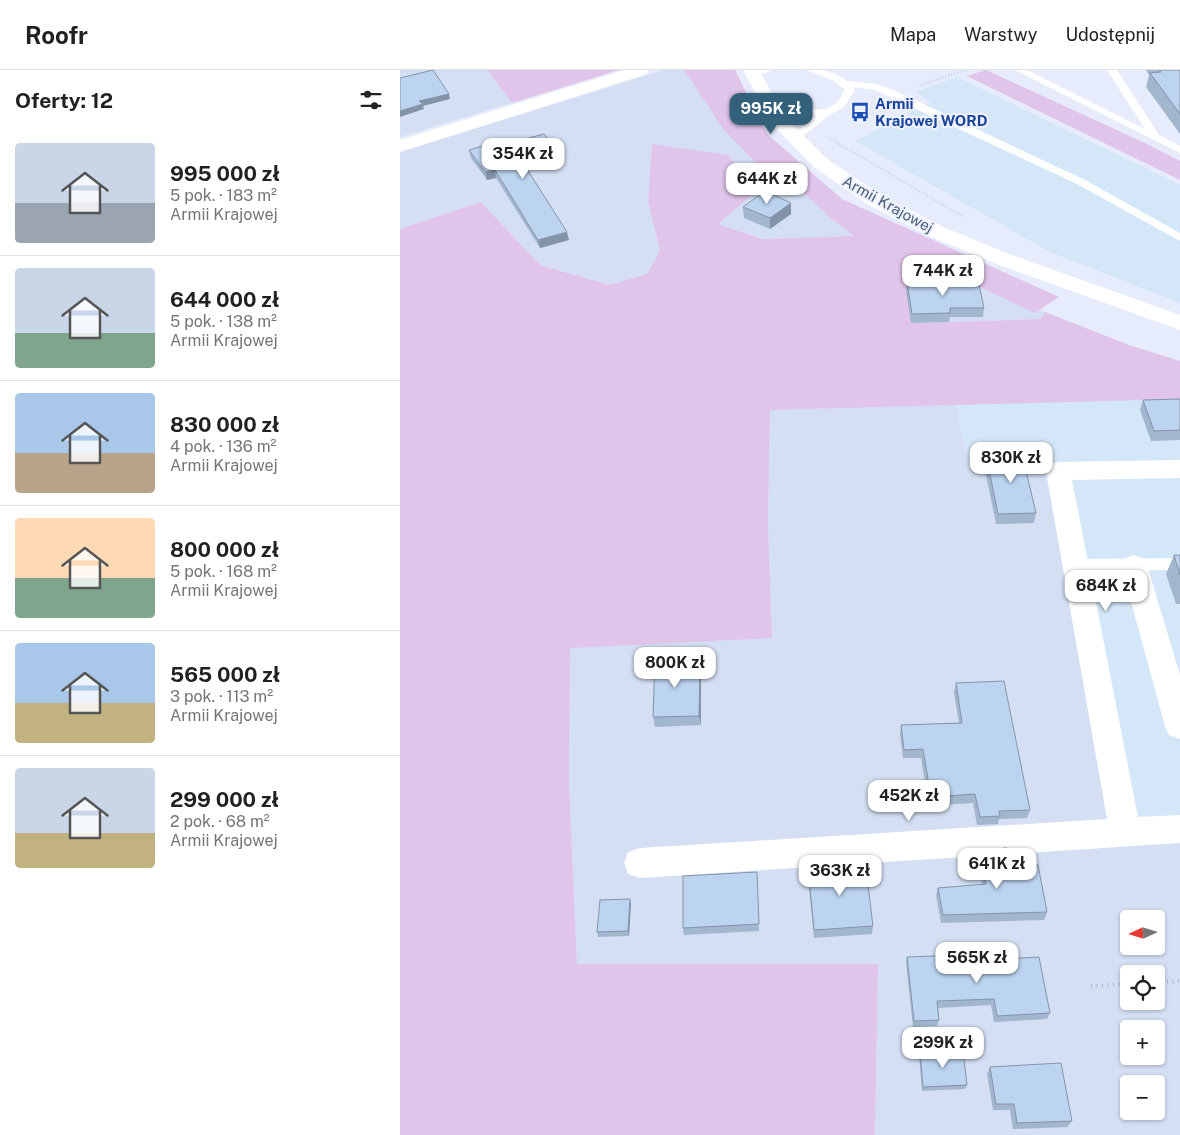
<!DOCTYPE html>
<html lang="pl">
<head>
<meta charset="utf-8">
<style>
	:root { --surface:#fff; --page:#f6f6f6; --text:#202124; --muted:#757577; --line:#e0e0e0; --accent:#33607b }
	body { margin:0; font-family:"Public Sans",sans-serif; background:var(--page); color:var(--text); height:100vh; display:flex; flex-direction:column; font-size:19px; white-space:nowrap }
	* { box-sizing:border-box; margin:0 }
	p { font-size:16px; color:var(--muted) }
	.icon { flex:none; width:28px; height:28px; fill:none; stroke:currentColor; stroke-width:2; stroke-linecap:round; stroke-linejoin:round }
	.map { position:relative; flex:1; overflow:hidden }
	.side { display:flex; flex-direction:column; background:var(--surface); width:400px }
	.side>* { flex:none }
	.needle { width:32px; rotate:266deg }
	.controls { position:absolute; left:720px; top:840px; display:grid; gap:10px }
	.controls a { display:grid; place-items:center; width:45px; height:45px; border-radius:5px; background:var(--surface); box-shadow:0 1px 4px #0004; font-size:25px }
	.price { position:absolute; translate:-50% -42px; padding:0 11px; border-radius:10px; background:#fff; color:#222; font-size:16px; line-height:32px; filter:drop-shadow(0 1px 2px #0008) }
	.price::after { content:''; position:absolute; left:50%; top:30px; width:15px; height:11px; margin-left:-8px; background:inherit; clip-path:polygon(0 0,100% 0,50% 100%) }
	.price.on { background:var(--accent); color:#fff }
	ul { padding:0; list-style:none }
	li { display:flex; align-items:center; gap:15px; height:125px; padding:0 15px }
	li+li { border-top:1px solid var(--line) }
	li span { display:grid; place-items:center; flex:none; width:140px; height:100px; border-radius:5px; color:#555 }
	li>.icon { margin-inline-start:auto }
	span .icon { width:60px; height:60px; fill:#fffc; stroke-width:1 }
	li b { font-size:21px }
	h2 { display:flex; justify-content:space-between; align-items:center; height:60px; padding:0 15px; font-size:21px }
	header { display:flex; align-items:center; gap:30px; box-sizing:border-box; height:70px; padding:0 25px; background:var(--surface); border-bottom:1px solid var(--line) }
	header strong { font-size:24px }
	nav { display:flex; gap:28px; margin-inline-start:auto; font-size:18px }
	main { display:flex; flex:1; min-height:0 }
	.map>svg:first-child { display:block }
	.residential { fill:#d4dff4; fill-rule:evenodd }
	.commercial { fill:#d4e7f8 }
	.green { fill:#e0c4ea }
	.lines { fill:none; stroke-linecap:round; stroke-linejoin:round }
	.path-far1 { stroke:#a0bad7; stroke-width:2.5; stroke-dasharray:0.5 2.5; stroke-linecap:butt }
	.path { stroke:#a0bad7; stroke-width:4; stroke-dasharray:1 4.5; stroke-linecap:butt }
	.lane { fill:#fff; fill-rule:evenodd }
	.street { fill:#fff; fill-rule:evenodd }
	.secondary { fill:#fff; fill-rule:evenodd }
	.wall { fill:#a2b6ce }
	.shaded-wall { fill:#8494a8 }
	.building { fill:#bcd4f0; stroke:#8494a8 }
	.labels { text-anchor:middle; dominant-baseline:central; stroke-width:4.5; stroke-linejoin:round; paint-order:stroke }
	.far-transit-label { font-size:15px; font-weight:bold; fill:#164399; stroke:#edf1ff; text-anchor:start }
	.far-street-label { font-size:15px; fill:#4b6176; stroke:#edf1ff }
</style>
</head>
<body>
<header>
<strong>Roofr</strong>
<nav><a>Mapa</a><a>Warstwy</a><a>Udostępnij</a></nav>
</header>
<main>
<section class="side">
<h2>Oferty: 12<svg class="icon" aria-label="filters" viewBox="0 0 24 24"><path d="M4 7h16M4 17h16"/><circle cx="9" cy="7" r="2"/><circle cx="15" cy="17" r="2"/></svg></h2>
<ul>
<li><span style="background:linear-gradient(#c9d6e8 60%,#9aa5b1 0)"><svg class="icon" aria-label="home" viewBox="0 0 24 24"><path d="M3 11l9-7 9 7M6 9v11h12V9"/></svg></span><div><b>995 000 zł</b><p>5 pok. · 183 m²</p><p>Armii Krajowej</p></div></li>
<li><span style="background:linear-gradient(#c9d6e8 65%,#7fa58c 0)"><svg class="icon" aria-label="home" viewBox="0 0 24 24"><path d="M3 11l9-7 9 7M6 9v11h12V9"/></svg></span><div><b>644 000 zł</b><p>5 pok. · 138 m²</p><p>Armii Krajowej</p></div></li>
<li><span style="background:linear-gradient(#a9c7e8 60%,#b9a48a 0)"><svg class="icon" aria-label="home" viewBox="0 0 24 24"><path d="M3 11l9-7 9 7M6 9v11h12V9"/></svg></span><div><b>830 000 zł</b><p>4 pok. · 136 m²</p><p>Armii Krajowej</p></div></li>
<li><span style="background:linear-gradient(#ffd9b3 60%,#7fa58c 0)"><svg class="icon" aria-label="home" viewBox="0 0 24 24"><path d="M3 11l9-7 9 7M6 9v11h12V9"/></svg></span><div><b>800 000 zł</b><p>5 pok. · 168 m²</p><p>Armii Krajowej</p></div></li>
<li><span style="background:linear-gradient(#a9c7e8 60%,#c2b280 0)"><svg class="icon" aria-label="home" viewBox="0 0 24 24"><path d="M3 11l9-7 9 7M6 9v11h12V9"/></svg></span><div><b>565 000 zł</b><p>3 pok. · 113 m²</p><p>Armii Krajowej</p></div></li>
<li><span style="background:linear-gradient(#c9d6e8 65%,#c2b280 0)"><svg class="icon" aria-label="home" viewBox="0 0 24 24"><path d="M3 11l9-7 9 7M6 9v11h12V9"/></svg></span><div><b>299 000 zł</b><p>2 pok. · 68 m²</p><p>Armii Krajowej</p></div></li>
</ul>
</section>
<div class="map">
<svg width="780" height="1065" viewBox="0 0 780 1065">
	<rect width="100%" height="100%" fill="#e6ecfc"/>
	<!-- residential -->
	<g class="residential">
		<polygon points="0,0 88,0 112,33 0,67"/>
		<polygon points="264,0 296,0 313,43 328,56 360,94 396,118 460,166 362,169 317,154 358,120 252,74 248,131 260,181 247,204 210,215 140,195 81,132 0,159 0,82"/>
		<polygon points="562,203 604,222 645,242 640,249 520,253 517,244 517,205"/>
		<path d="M 556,334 L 567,386 L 642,383 L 698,693 L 780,757 L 780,1065 L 475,1065 L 478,894 L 177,894 L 169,713 L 170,577 L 372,568 L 368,455 L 370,340 ZM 729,849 L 756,849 L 756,876 L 729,876 ZM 729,904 L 756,904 L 756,931 L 729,931 ZM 729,959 L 756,959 L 756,986 L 729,986 ZM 729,1014 L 756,1014 L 756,1041 L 729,1041 Z"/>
	</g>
	<!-- commercial -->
	<g class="commercial">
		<polygon points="557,7 780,115 780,233 650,182 455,71 531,32 516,22"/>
		<polygon points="780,329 780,757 722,759 698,693 642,384 567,386 556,334"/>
	</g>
	<!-- green -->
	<g class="green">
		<polygon points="88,0 219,0 112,33"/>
		<polygon points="284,0 335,0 367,64 442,129 659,227 635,243 561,208 516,204 517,244 520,253 640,249 645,242 729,275 780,291 780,329 370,340 368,455 372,568 170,578 169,713 177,894 478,894 475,1065 0,1065 0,159 81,132 140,195 210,215 247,204 260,181 248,131 252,74 328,85 358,120 318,154 362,169 454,166 432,149 385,106 366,103 324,60"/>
		<polygon points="586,0 745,73 780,91 780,110 567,6"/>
	</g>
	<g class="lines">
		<!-- path-far1 -->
		<g class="path-far1">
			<polyline points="520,15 566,0"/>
			<polyline points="429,68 562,146"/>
		</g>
		<!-- path -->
		<g class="path">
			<polyline points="756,912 780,911"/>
			<polyline points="691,916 729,914"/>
		</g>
		<!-- lane -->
		<g class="lane">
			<polygon points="357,0 373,0 352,7 347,4"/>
			<path d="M 406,0 L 422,0 L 436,4 L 447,11 L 477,14 L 498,22 L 685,110 L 780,163 L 780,171 L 677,114 L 475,20 L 453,17 L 455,20 L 444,37 L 431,44 L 398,70 L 390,70 L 390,66 L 417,46 C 405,46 378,50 368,42 L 370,40 L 426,39 L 437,33 L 445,20 L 434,11 Z"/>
			<polygon points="615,0 627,0 745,59 707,0 717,0 759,65 780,76 780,83"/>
			<polygon points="780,488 780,500 675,501 670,499 668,495 670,491 675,489"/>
		</g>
		<!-- street -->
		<g class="street">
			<polygon points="224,0 249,0 247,4 0,82 0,70"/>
			<polygon points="780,390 780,408 672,410 738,747 780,745 780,773 240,808 228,804 224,793 228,782 240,778 707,749 646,401 649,395 658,392"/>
			<polygon points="734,485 743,488 747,495 780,605 780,669 769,665 765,656 721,495 725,488"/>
		</g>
		<!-- secondary -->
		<polygon class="secondary" points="343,0 359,0 385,47 427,89 481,125 543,157 609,184 780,245 780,260 594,193 529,166 467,134 414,97 371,53"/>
	</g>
	<!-- wall -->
	<g class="wall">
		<polygon points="746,0 780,0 780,64 746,17 749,5"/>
		<polygon points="69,80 161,91 128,100 169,170 140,178 96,108 87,110 71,88"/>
		<polygon points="343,137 391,144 370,159 344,148"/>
		<polygon points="507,212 566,216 584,238 583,247 550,247 549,252 511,253 506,221"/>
		<polygon points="780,329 780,370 751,371 740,340 743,330"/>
		<polygon points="586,385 636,443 634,453 596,454 584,395"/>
		<polygon points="774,485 780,485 780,534 776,534 766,504"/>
		<polygon points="283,596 283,600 301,610 301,655 255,657 253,647"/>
		<polygon points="556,613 630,740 627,748 599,749 598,754 577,755 573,733 529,736 521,688 503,688 500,664 501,655 559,653 554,622"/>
		<polygon points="584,780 611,797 647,842 644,850 541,853 536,825 538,818 582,815 581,806 583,799 581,788"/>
		<polygon points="408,798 473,856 472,864 414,868 408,807"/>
		<polygon points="357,802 359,861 284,865 283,858"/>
		<polygon points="231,833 229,866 198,867 197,862"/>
		<polygon points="507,887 567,891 650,943 647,949 594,952 591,935 538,938 539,950 537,956 513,957 506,893"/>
		<polygon points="520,983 567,1015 565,1019 522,1021 519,986"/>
		<polygon points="590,997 672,1051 667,1057 613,1059 610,1040 593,1040 587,1004"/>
	</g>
	<!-- shaded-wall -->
	<g class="shaded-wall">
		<polygon points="49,24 50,29 23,36 24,39 0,47 0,41 19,31"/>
		<polygon points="159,83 161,91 125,101 123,93"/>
		<polygon points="95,100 96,108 87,110 85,102"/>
		<polygon points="391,133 391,144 370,159 370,148"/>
		<polygon points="167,162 169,170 140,178 138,170"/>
		<polygon points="281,586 283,596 282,610 281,600"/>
		<polygon points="300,600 301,610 301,655 299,646"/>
		<polygon points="230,829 231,833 229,866 228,861"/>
	</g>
	<!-- building -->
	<g class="building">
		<polygon points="33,0 49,24 19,31 23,34 0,41 0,8"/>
		<polygon points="759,0 780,0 780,44 750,3 761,2"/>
		<polygon points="144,64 159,83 123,93 167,162 138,170 95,100 85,102 69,80 107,69 110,73"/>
		<polygon points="365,121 391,133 370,148 343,137"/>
		<polygon points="564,211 566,216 579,215 584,238 550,238 550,243 512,244 507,212"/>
		<polygon points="780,329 780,360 754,361 743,330"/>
		<polygon points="622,384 636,443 598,444 586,385"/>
		<polygon points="774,485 780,485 780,505"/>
		<polygon points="281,586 281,600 300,600 299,646 253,647 255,587"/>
		<polygon points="604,611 630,740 599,741 600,746 580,747 575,724 531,727 523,679 504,680 501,655 562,653 556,613"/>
		<polygon points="607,778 611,797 638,795 647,842 543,845 538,818 586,814 583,798 586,798 584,780"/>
		<polygon points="465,792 473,856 414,860 408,798 436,796 437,793"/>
		<polygon points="357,802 359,854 283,858 283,806"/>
		<polygon points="230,829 228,861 197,862 200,830"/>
		<polygon points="565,885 567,891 639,887 650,943 597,946 594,929 537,931 539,950 514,951 507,887"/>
		<polygon points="563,981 567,1015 523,1017 520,983"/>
		<polygon points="661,993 672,1051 617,1053 614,1034 596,1034 590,997"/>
	</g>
	<!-- icons -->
	<defs>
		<symbol id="bus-bare" viewBox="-9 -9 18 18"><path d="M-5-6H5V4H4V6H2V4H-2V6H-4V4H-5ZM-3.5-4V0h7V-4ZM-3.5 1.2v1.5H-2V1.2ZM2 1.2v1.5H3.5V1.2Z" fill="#1a4fb4" stroke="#edf1ff" stroke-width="2.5" paint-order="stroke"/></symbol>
	</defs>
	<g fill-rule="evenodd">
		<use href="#bus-bare" x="446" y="28" width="28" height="28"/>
	</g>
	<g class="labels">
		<!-- far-transit labels -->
		<g class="far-transit-label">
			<text x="475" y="33">Armii<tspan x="475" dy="17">Krajowej WORD</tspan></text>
		</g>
		<!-- far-street labels -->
		<g class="far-street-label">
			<text transform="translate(488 134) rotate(29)">Armii Krajowej</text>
		</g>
	</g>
</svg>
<div class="controls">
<a><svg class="needle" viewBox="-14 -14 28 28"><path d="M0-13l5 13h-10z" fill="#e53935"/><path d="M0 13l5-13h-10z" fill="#757577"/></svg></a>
<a><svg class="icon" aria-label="locate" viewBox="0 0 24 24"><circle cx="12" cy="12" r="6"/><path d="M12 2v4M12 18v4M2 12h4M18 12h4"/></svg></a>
<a>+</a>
<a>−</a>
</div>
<b class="price on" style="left:371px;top:65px">995K zł</b>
<b class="price" style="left:123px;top:110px">354K zł</b>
<b class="price" style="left:367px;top:135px">644K zł</b>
<b class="price" style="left:543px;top:227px">744K zł</b>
<b class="price" style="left:611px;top:414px">830K zł</b>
<b class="price" style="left:706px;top:542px">684K zł</b>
<b class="price" style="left:275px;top:619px">800K zł</b>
<b class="price" style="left:509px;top:752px">452K zł</b>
<b class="price" style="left:597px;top:820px">641K zł</b>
<b class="price" style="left:440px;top:827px">363K zł</b>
<b class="price" style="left:577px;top:914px">565K zł</b>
<b class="price" style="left:543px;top:999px">299K zł</b>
</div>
</main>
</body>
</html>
